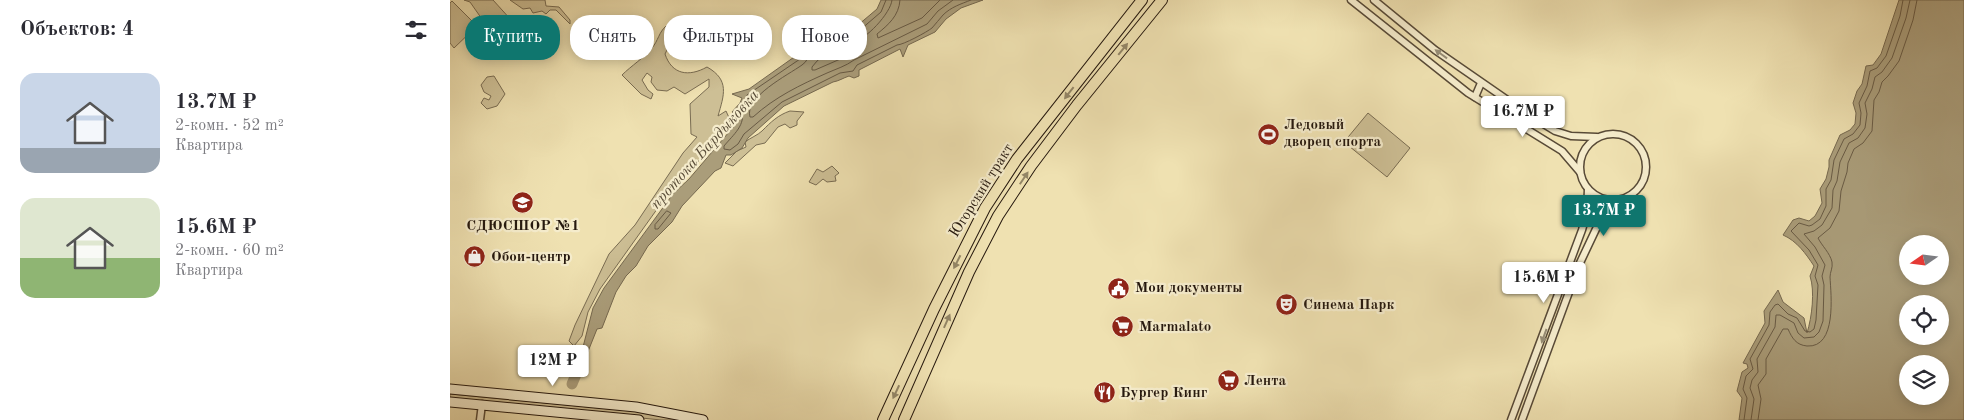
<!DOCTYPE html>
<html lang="ru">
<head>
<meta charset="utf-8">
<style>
	:root { --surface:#fff; --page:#f2f2f3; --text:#2b2b33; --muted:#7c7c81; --accent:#0f766e }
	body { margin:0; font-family:"Old Standard TT",serif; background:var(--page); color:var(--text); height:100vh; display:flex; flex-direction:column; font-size:19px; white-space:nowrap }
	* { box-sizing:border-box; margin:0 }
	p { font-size:16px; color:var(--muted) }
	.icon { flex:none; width:28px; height:28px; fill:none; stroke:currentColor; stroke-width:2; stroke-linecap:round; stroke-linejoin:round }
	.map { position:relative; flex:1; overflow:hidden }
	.sheet { display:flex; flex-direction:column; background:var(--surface); width:450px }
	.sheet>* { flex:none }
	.guide { position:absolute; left:15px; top:15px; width:475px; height:45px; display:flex; gap:10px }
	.needle { width:32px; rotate:256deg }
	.buttons { position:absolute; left:1449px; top:235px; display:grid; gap:10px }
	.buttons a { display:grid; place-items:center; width:50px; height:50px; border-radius:50%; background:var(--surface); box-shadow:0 2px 12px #0003; font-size:25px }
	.price { position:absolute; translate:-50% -42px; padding:0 11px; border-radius:5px; background:#fff; color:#222; font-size:16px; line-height:32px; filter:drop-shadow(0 1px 2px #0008) }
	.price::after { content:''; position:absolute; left:50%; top:30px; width:15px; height:11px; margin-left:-8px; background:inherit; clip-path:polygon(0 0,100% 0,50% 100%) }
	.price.active { background:var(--accent); color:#fff }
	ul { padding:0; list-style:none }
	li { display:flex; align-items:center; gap:15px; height:125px; padding:0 20px }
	li span { display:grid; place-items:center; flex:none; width:140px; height:100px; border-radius:15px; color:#555 }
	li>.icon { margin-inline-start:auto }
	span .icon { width:60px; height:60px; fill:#fffc; stroke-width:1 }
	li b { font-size:21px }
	h2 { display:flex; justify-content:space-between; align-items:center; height:60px; padding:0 20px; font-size:21px }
	.tag { padding:0 18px; border-radius:20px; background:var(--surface); box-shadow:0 2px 12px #0003; font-size:18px; line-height:45px }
	.tag.active { background:var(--accent); color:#fff }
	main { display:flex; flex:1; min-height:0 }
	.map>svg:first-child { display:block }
	.green { fill:#cdbf95; stroke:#796c52 }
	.water { fill:#aa9d7a; stroke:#75684f; fill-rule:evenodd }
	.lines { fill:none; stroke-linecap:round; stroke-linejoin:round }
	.shore { stroke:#685a44; stroke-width:1 }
	.river { stroke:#aa9d7a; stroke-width:11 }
	.street-casing { stroke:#584a37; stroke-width:9 }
	.secondary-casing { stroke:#25180e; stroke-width:11 }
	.primary-casing { stroke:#25180e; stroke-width:12 }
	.street { stroke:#f5eccc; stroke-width:6 }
	.secondary { stroke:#f5eccc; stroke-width:9 }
	.primary { stroke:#efe1b1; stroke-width:10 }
	.oneway { fill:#948768 }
	.oneway2 { fill:#978d76 }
	.labels { text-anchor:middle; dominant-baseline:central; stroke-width:4.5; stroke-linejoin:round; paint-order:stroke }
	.poi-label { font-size:15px; font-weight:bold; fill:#25180e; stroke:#f5eccc; text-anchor:start }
	.street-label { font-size:15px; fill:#25180e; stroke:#f5eccc }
	.water-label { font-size:16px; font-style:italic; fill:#5a4d39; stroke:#f5eccc }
</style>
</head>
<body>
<main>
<section class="sheet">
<h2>Объектов: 4<svg class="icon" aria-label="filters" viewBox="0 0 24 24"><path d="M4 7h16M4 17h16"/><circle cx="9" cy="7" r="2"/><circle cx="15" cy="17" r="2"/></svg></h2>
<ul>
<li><span style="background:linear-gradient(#c9d6e8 75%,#9aa5b1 0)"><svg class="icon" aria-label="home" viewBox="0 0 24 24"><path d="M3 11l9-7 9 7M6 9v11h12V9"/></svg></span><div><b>13.7M ₽</b><p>2-комн. · 52 m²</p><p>Квартира</p></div></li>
<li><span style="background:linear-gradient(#dfe7d0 60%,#8fb573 0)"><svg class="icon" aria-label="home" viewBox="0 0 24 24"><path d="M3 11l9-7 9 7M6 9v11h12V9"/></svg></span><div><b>15.6M ₽</b><p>2-комн. · 60 m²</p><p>Квартира</p></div></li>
</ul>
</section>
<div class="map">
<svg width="1514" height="420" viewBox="0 0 1514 420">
	<rect width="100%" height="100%" fill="#efe1b1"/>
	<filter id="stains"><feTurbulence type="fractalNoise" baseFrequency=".004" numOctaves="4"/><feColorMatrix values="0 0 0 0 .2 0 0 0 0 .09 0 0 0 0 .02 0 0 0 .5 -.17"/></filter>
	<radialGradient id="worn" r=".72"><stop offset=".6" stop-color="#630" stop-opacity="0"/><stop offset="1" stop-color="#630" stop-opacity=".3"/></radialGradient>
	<!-- green -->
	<g class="green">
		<polygon points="14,0 43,0 62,21 54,23 45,30 34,22 20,2"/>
		<polygon points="60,0 95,0 96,6 109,7 120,20 120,24 106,10 100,10 96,14 92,11 83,13 80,8 73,9"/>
		<polygon points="2,1 27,26 4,48 0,43 0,3"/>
		<path d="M 216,26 L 223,38 L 215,54 C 222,75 239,77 257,67 C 280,80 274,95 268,116 L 276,111 L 281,122 L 274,129 L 264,135 L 260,146 L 248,162 L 220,191 L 150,289 L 138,312 L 132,336 L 124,346 L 119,341 L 125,325 L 159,254 L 185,225 L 233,153 L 247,137 L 241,134 L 240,104 L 259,87 L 259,79 L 235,94 L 224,87 L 217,91 L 207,90 L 201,82 L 202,77 L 197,73 L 192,80 L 198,90 L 203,94 L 201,99 L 191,94 L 172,75 C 181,66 195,57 202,48 C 208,41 209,32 216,26 Z"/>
		<polygon points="44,76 55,94 47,106 37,109 31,103 34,98 39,100 41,96 34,92 31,85 37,77"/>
		<path d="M 340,111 L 354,112 L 347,121 L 347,125 L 340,128 L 335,124 L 328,127 L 315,143 L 306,145 L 283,166 L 275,163 L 287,151 L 296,147 L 295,142 C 300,138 308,135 312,131 C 321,122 328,115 340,111 Z"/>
		<polygon points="918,113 960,148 937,177 894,142"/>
		<polygon points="382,166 389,173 385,176 386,181 377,182 373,179 366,185 359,182 367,169 373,172"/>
		<polygon points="0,394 191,412 230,420 211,420 0,398"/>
	</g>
	<!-- water -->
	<g class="water">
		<path d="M 431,0 L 533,0 L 511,8 L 496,19 L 485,32 L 458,45 L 453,57 L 450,49 L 409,70 L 409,76 L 404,78 L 399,76 C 393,78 389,81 383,82 L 334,106 L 298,138 L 292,148 L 281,155 L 276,155 L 271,168 L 265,171 L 232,206 L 222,222 L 198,246 L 186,266 L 176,276 L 166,292 L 152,328 L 147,329 L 131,369 L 125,373 L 131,360 L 127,354 L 133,347 L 143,308 L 154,288 L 223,194 L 239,179 L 285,125 L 288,117 L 282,112 L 290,103 L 292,98 L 282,94 L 299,89 L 347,55 L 354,44 L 368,37 L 367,25 L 381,17 L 394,29 L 401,31 L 427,9 Z"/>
		<path d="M 1449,0 L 1514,0 L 1514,420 L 1289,420 L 1292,398 L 1287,391 L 1292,372 L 1298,368 L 1297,364 L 1293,363 L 1315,323 L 1314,311 L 1328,290 L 1333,302 L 1354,318 L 1357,333 C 1362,317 1365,291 1360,276 L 1364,266 C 1356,254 1347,241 1333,235 L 1343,220 L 1349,218 L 1359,221 L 1365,216 L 1372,203 L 1370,189 L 1376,179 L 1379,167 L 1379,160 L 1390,135 L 1400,130 L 1405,124 L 1406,113 L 1403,103 L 1407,91 L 1412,84 L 1416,66 L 1423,65 L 1431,54 ZM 1458,244 L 1490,244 L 1490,276 L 1458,276 ZM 1458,304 L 1490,304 L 1490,336 L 1458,336 ZM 1458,364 L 1490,364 L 1490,396 L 1458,396 Z"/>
	</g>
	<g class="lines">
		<!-- shore -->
		<g class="shore">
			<path d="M 436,0 L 431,12 L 403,36 L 392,34 L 381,24 L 374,27 L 371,41 L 358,48 L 350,59 L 297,95 L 295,105 L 291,110 C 297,124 283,135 274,146 L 274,149 L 280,150 L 288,144 L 294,134 L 332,102 L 390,73 L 403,71 L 407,65 L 447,45 C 453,45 477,32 482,28 C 486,24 489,19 493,15 C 501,7 511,4 521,0"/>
			<path d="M 442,0 C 441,13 415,41 402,42 C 393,43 387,36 380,35 C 376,49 372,45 362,53 C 358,56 357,62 352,65 C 338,75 294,97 300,117 L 303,117 C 325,97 350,85 377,73 C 386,69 396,66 404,60 L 477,24 L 488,11 L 503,0"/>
			<path d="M 450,0 C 449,16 438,25 427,34 L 428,38 L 472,18 L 490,0"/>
			<path d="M 385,46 L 399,50 L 400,53 L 395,57 L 365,70 L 362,70 L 362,67 C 368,58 377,54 385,46 Z"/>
			<polygon points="217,211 221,213 208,229 205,229 205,225"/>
			<polyline points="1294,420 1297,398 1293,389 1296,376 1303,369 1300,359 1319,325 1320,312 1325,305 1328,304 1338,314 1347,318 1355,331 1360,332 1364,329 1366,320 1368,285 1365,276 1368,265 1359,250 1341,231 1349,223 1359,226 1362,225 1370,219 1376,206 1376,189 1381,180 1384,160 1394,139 1403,134 1410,125 1411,113 1409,103 1417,86 1420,71 1427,68 1436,56 1450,16 1453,0"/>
			<polyline points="1301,420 1304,399 1300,388 1302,380 1308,372 1307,359 1325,327 1326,315 1330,315 1344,323 1348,333 1354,338 1364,337 1369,332 1373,321 1374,285 1372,276 1375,265 1365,247 1354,234 1364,231 1372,225 1382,208 1383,190 1387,181 1390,162 1399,143 1408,138 1415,128 1417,114 1415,103 1422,89 1425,77 1432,72 1442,58 1456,18 1460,0"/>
			<path d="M 1308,420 L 1311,399 L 1308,385 L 1316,374 L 1316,359 L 1333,329 L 1338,329 C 1342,338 1346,345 1357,346 C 1387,348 1381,295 1380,277 C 1380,272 1383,268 1382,262 C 1380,253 1372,246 1368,238 L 1380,228 L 1389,211 L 1391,191 L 1397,172 L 1398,163 L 1404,149 L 1413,143 L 1422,131 L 1424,100 L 1429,92 L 1432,82 L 1438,76 L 1449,61 L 1463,20 L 1467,0"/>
		</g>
		<!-- river -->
		<polyline class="river" points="122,384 132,360"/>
		<defs>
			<g id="street">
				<polyline points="901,0 1018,93 1112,151 1130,172"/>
				<polyline points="924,0 985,50 1082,117 1105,131 1121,136 1147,137"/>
				<polyline points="1025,97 1031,83"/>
				<circle cx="1163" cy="167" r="33"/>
				<polyline points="30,420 32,404"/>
				<polyline points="1061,420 1132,230 1137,212 1138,189"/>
				<polyline points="1072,420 1129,265 1146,229 1168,200"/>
			</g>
			<g id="secondary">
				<polyline points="0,389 186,407 253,420"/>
				<polyline points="0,402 189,420"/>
			</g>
			<g id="primary">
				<polyline points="433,420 484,309 535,208 567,159 692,0"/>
				<polyline points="454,420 519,272 548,216 581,166 627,105 712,0"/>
			</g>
		</defs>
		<!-- street casing -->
		<use href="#street" class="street-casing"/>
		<!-- secondary casing -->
		<use href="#secondary" class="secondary-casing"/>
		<!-- primary casing -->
		<use href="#primary" class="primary-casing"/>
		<!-- street -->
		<use href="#street" class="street"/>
		<!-- secondary -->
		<use href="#secondary" class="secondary"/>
		<!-- primary -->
		<use href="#primary" class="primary"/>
	</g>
	<!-- one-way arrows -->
	<defs><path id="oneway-solid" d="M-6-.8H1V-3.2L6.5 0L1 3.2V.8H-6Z" transform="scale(1.25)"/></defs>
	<g class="oneway">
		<use href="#oneway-solid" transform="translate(673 49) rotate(-51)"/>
		<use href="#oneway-solid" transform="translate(619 93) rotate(128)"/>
		<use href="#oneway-solid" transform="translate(574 178) rotate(-56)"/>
		<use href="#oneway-solid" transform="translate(507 262) rotate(117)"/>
		<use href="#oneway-solid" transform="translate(497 321) rotate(-66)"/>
		<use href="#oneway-solid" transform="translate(446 392) rotate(115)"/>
	</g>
	<g class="oneway2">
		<use href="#oneway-solid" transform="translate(991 54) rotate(-144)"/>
		<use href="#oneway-solid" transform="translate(1094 336) rotate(110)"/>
	</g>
	<!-- icons -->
	<defs>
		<symbol id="stadium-disc" viewBox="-11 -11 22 22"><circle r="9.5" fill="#8f2418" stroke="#f5eccc"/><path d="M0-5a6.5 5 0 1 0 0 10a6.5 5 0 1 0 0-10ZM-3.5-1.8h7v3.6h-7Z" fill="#fff"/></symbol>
		<symbol id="school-disc" viewBox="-11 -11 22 22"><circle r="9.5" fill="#8f2418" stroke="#f5eccc"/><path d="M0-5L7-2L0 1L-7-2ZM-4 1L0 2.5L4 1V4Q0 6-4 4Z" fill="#fff"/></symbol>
		<symbol id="shop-disc" viewBox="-11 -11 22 22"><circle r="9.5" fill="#8f2418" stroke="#f5eccc"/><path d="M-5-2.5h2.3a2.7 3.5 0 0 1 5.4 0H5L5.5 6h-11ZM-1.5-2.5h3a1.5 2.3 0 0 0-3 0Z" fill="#fff"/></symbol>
		<symbol id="civic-disc" viewBox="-11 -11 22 22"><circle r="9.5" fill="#8f2418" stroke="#f5eccc"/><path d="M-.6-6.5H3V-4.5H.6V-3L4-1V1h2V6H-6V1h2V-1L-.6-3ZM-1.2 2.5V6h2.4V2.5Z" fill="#fff"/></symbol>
		<symbol id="theatre-disc" viewBox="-11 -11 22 22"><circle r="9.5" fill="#8f2418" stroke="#f5eccc"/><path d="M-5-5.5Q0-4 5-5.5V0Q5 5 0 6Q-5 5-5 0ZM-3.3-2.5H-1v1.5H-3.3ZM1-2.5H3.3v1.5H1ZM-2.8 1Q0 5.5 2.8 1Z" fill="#fff"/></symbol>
		<symbol id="supermarket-disc" viewBox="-11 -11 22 22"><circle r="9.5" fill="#8f2418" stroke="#f5eccc"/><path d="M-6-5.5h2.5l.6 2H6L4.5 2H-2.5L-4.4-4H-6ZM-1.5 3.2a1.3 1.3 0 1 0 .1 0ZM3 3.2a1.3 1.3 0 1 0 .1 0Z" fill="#fff"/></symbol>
		<symbol id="restaurant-disc" viewBox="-11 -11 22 22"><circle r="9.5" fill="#8f2418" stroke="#f5eccc"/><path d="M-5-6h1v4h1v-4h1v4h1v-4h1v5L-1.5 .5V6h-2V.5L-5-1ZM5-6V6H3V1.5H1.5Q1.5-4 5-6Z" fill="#fff"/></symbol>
	</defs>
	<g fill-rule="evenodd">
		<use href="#stadium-disc" x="806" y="122" width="25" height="25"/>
		<use href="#school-disc" x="60" y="190" width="25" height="25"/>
		<use href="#shop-disc" x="12" y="244" width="25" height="25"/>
		<use href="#civic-disc" x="656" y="276" width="25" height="25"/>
		<use href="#theatre-disc" x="824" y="292" width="25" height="25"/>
		<use href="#supermarket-disc" x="660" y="314" width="25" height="25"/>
		<use href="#supermarket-disc" x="766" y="368" width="25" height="25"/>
		<use href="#restaurant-disc" x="642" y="380" width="25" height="25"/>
	</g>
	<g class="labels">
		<!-- poi labels -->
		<g class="poi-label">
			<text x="834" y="125">Ледовый<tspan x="834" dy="17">дворец спорта</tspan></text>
			<text x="73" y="226" text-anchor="middle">СДЮСШОР №1</text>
			<text x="41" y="257">Обои-центр</text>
			<text x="685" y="288">Мои документы</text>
			<text x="853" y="305">Синема Парк</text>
			<text x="689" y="327">Marmalato</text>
			<text x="794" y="381">Лента</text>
			<text x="670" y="393">Бургер Кинг</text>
		</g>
		<!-- street labels -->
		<g class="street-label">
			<text transform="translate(532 191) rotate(-58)">Югорский тракт</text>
		</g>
		<!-- water labels -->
		<g class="water-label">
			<text transform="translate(255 150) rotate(-48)">протока Бардыковка</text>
		</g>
	</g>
	<rect width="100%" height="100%" filter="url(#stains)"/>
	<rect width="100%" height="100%" fill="url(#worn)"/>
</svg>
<div class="buttons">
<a><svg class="needle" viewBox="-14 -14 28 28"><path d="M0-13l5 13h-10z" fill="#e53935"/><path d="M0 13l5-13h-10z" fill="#7c7c81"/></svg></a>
<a><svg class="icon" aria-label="locate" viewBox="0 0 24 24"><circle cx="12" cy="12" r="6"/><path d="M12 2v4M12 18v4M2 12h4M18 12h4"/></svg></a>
<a><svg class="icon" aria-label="layers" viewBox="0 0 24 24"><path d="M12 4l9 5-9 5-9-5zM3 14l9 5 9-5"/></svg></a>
</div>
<b class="price" style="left:1073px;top:138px">16.7M ₽</b>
<b class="price active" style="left:1154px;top:237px">13.7M ₽</b>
<b class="price" style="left:1094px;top:304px">15.6M ₽</b>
<b class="price" style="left:103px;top:387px">12M ₽</b>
<div class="guide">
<a class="tag active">Купить</a>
<a class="tag">Снять</a>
<a class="tag">Фильтры</a>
<a class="tag">Новое</a>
</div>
</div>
</main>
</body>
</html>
